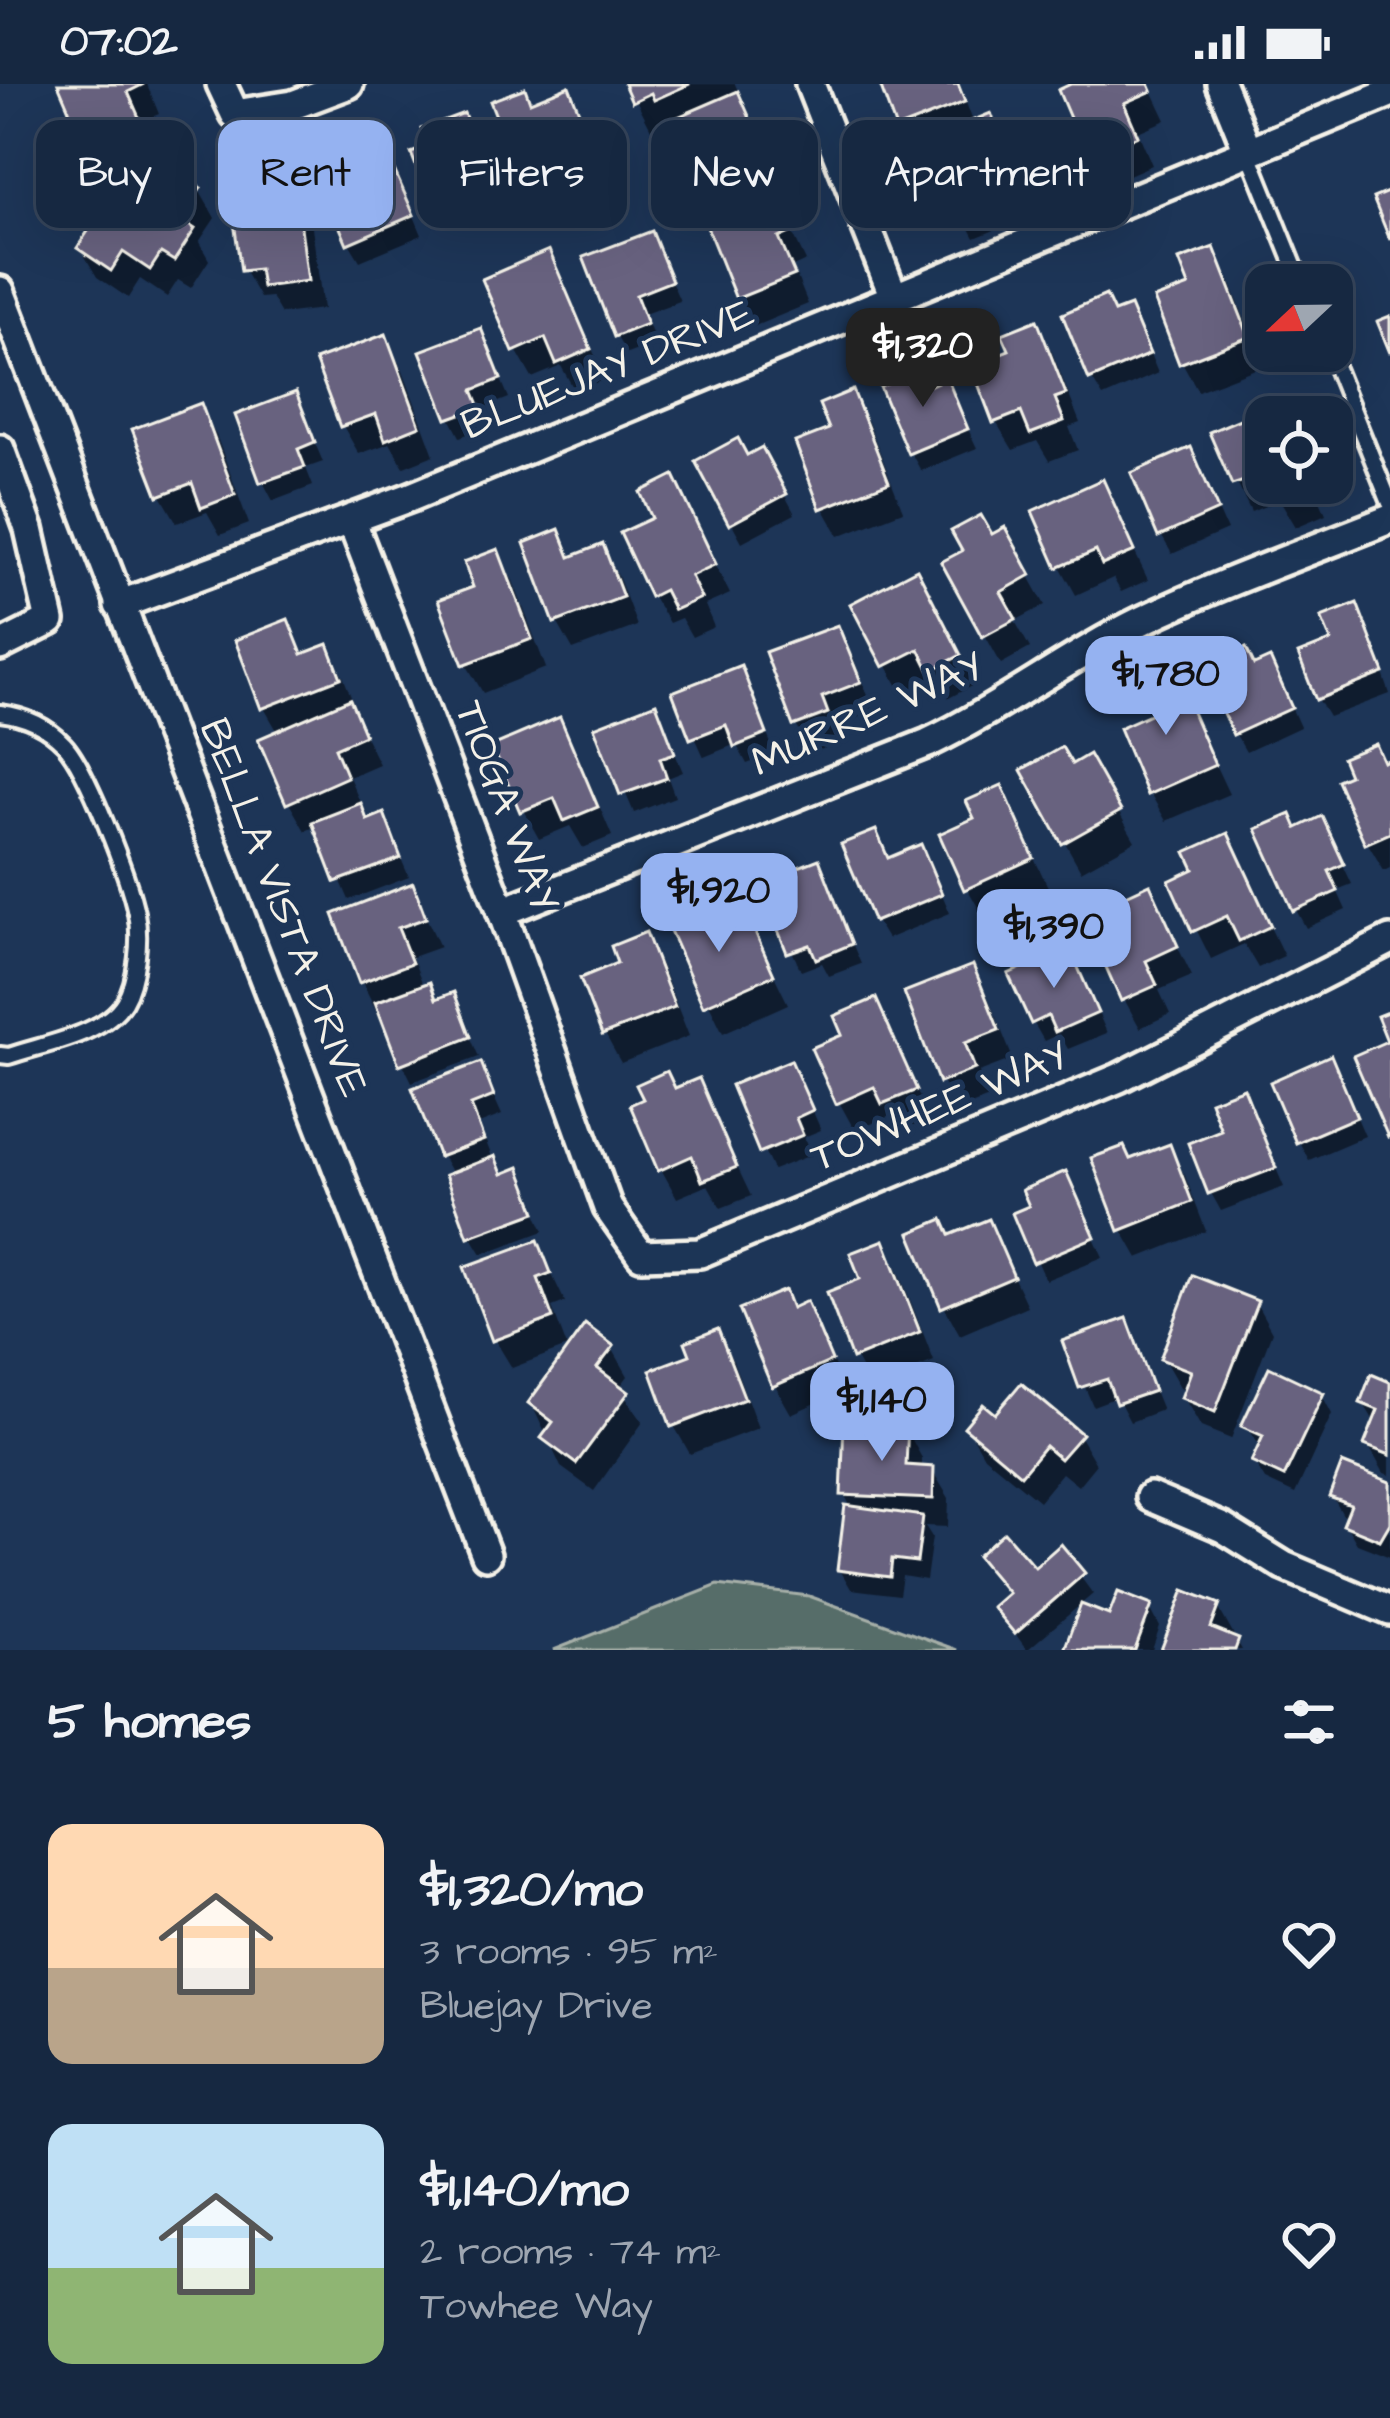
<!DOCTYPE html>
<html lang="en">
<head>
<meta charset="utf-8">
<style>
	:root { --surface:#162841; --page:#1f3048; --text:#f1f3f6; --muted:#9ea6b1; --line:#35445a; --accent:#95b2f1 }
	body { margin:0; font-family:"Architects Daughter",sans-serif; background:var(--page); color:var(--text); height:100vh; display:flex; flex-direction:column; font-size:45px; white-space:nowrap }
	* { box-sizing:border-box; margin:0 }
	p { font-size:39px; color:var(--muted) }
	.icon { flex:none; width:66px; height:66px; fill:none; stroke:currentColor; stroke-width:2; stroke-linecap:round; stroke-linejoin:round }
	.map { position:relative; height:1566px; overflow:hidden }
	.side { display:flex; flex-direction:column; background:var(--surface); flex:1 }
	.side>* { flex:none }
	.hud { position:absolute; left:36px; top:36px; width:1320px; height:108px; display:flex; gap:24px }
	.needle { width:78px; rotate:248deg }
	.controls { position:absolute; left:1245px; top:180px; display:grid; gap:24px }
	.controls a { display:grid; place-items:center; width:108px; height:108px; border-radius:24px; background:var(--surface); box-shadow:0 12px 48px #0002,0 0 0 3px var(--line); font-size:60px }
	.price { position:absolute; translate:-50% -102px; padding:0 27px; border-radius:24px; background:var(--accent); color:#111; font-size:39px; line-height:78px; filter:drop-shadow(0 3px 6px #0008) }
	.price::after { content:''; position:absolute; left:50%; top:72px; width:36px; height:27px; margin-left:-18px; background:inherit; clip-path:polygon(0 0,100% 0,50% 100%) }
	.price.active { background:#222; color:#fff }
	ul { padding:0; list-style:none }
	li { display:flex; align-items:center; gap:36px; height:300px; padding:0 48px }
	li span { display:grid; place-items:center; flex:none; width:336px; height:240px; border-radius:24px; color:#555 }
	li>.icon { margin-inline-start:auto }
	span .icon { width:144px; height:144px; fill:#fffc; stroke-width:1 }
	li b { font-size:51px }
	h2 { display:flex; justify-content:space-between; align-items:center; height:144px; padding:0 48px; font-size:51px }
	.chip { padding:0 42px; border-radius:24px; background:var(--surface); box-shadow:0 12px 48px #0002,0 0 0 3px var(--line); font-size:42px; line-height:108px }
	.chip.active { background:var(--accent); color:#111 }
	.status { display:flex; justify-content:space-between; align-items:center; height:84px; padding:0 60px; background:var(--surface); direction:ltr }
	.status svg { height:33px; fill:currentColor }
	.map>svg:first-child { display:block }
	.green { fill:#576d69; stroke:#a6afa8; stroke-width:3 }
	.shadow { fill:#0007 }
	.building { fill:#67627f; stroke:#f4f1e8; stroke-width:3 }
	.lines { fill:none; stroke-linecap:round; stroke-linejoin:round }
	.lane-casing { stroke:#f4f1e8; stroke-width:22 }
	.street-casing { stroke:#f4f1e8; stroke-width:36 }
	.lane { stroke:#1d3557; stroke-width:14 }
	.street { stroke:#1d3557; stroke-width:27 }
	.labels { text-anchor:middle; dominant-baseline:central; stroke-width:10; stroke-linejoin:round; paint-order:stroke }
	.street-label { font-size:42px; fill:#f4f1e8; stroke:#1d3557 }
</style>
</head>
<body>
<div class="status"><b>07:02</b><svg viewBox="0 0 49 12"><path d="M0 12V9h3v3zM5 12V6h3v6zM10 12V3h3v9zM15 12V0h3v12zM26 1h20v11H26zM47 4h2v5h-2z"/></svg></div>
<div class="map">
<svg width="1390" height="1566" viewBox="0 0 1390 1566">
	<rect width="100%" height="100%" fill="#1d3557"/>
	<filter id="ink" filterUnits="userSpaceOnUse"><feTurbulence type="fractalNoise" baseFrequency=".00833" numOctaves="2"/><feDisplacementMap in="SourceGraphic" scale="24" xChannelSelector="R" yChannelSelector="G"/><feConvolveMatrix kernelMatrix="1 2 1 2 8 2 1 2 1" color-interpolation-filters="sRGB"/></filter>
	<g filter="url(#ink)">
		<!-- green -->
		<polygon class="green" points="718,1501 809,1512 957,1566 554,1566"/>
		<!-- shadow -->
		<g class="shadow">
			<polygon points="62,0 147,0 159,30 142,37 157,74 71,109 44,55 79,42"/>
			<polygon points="628,0 735,0 764,68 749,75 758,95 713,115 678,40 673,43 669,37 651,45"/>
			<polygon points="890,0 959,0 974,40 990,33 1007,61 1034,130 975,154 957,120 937,128 920,100 912,65 884,2"/>
			<polygon points="1076,0 1149,0 1166,36 1138,48 1152,81 1106,101 1090,72"/>
			<polygon points="568,6 584,34 606,90 538,117 522,88 531,20"/>
			<polygon points="463,32 499,115 444,137 415,70 431,64"/>
			<polygon points="362,97 402,103 422,151 360,177 349,159"/>
			<polygon points="199,106 215,134 199,158 209,176 191,204 178,196 167,213 140,195 128,214 97,193 80,164"/>
			<polygon points="295,108 311,136 323,225 281,230 271,213 260,214 244,186 254,132"/>
			<polygon points="777,117 806,177 793,183 808,220 755,242 739,214"/>
			<polygon points="651,151 680,217 644,230 656,259 627,270 616,252"/>
			<polygon points="1213,166 1229,195 1263,282 1198,307 1182,278 1193,204"/>
			<polygon points="548,170 564,199 605,295 575,307 561,282 532,294 516,266"/>
			<polygon points="1115,231 1139,244 1158,289 1103,313 1092,295"/>
			<polygon points="1036,240 1052,268 1080,339 1069,343 1078,366 1049,377 1037,357 1013,366 996,338 1013,268"/>
			<polygon points="480,247 509,314 481,325 488,342 460,353 450,334"/>
			<polygon points="384,254 401,282 434,371 404,383 390,359 359,370 343,342 319,278"/>
			<polygon points="946,298 977,364 921,387 911,369 932,304"/>
			<polygon points="852,310 868,338 903,427 839,452 823,424 833,347"/>
			<polygon points="295,312 323,378 306,384 313,402 273,417 263,398"/>
			<polygon points="199,323 216,351 249,440 220,451 207,428 177,439 160,410"/>
			<polygon points="1276,323 1282,333 1266,333 1266,399 1313,399 1326,430 1296,443 1280,416 1251,428 1213,350"/>
			<polygon points="761,367 795,430 742,458 699,379 746,375"/>
			<polygon points="1200,385 1227,446 1172,470 1161,451"/>
			<polygon points="673,395 730,510 705,521 714,543 692,553 681,534 669,539 652,511 656,435"/>
			<polygon points="1102,399 1148,496 1121,508 1113,494 1076,511 1060,482"/>
			<polygon points="1004,447 1045,521 1015,537 1030,564 1001,580 945,479"/>
			<polygon points="558,449 573,475 602,464 618,492 637,542 573,566 557,538"/>
			<polygon points="497,469 513,497 546,584 483,609 466,580 442,518 477,505"/>
			<polygon points="932,517 975,600 949,614 937,592 902,610 854,521"/>
			<polygon points="1356,523 1367,542 1390,610 1329,633 1318,615 1335,559"/>
			<polygon points="287,539 305,572 327,564 343,592 355,623 351,624 379,680 349,693 369,738 383,733 409,793 349,816 317,742 305,747 289,719 279,650 264,624"/>
			<polygon points="837,544 853,573 874,627 836,642 842,658 812,669 796,641"/>
			<polygon points="739,584 775,669 747,680 736,660 704,673 675,609"/>
			<polygon points="1254,584 1279,596 1300,643 1246,668 1235,649"/>
			<polygon points="1174,593 1229,710 1166,737 1150,709 1156,631"/>
			<polygon points="655,623 683,688 668,694 675,713 634,729 598,645"/>
			<polygon points="559,637 575,665 612,752 583,764 570,742 539,755 523,726"/>
			<polygon points="1088,674 1135,757 1081,787 1025,687 1071,684"/>
			<polygon points="1390,679 1390,784 1384,787 1367,758 1385,681"/>
			<polygon points="1001,704 1048,803 983,832 967,804 978,735"/>
			<polygon points="1297,747 1331,755 1352,800 1337,806 1346,826 1306,844 1296,826"/>
			<polygon points="875,749 889,777 930,782 950,829 887,855 876,837"/>
			<polygon points="1227,753 1284,872 1258,884 1244,860 1211,875 1173,799 1198,787"/>
			<polygon points="818,779 861,880 829,892 822,879 801,887 771,820 787,814"/>
			<polygon points="412,803 440,863 412,873 424,903 428,901 438,917 453,912 479,973 412,998 362,898"/>
			<polygon points="1149,804 1192,892 1159,906 1170,930 1140,944 1124,915"/>
			<polygon points="698,825 713,851 747,836 788,920 723,949 669,837"/>
			<polygon points="645,852 661,881 689,952 621,979 605,950 584,896 621,881"/>
			<polygon points="972,884 988,913 1013,975 979,988 989,1014 958,1026 942,998"/>
			<polygon points="1079,885 1107,949 1068,965 1059,950 1044,957 1033,938"/>
			<polygon points="875,918 930,1035 901,1047 892,1031 855,1047 839,1018 846,952"/>
			<polygon points="480,982 502,1031 479,1040 492,1073 503,1092 518,1087 544,1147 482,1170 471,1152 453,1091 442,1072"/>
			<polygon points="1340,994 1365,1052 1309,1076 1299,1058"/>
			<polygon points="697,998 751,1112 721,1124 708,1101 677,1114 661,1085 675,1007"/>
			<polygon points="800,998 821,1046 804,1053 811,1071 773,1086 734,1003"/>
			<polygon points="1243,1007 1284,1103 1221,1127 1211,1109 1225,1048"/>
			<polygon points="1169,1064 1185,1092 1206,1147 1138,1174 1122,1146 1131,1078"/>
			<polygon points="1065,1091 1103,1173 1046,1196 1016,1131 1033,1124"/>
			<polygon points="988,1138 1027,1222 960,1251 944,1222 951,1154"/>
			<polygon points="537,1159 565,1218 552,1223 567,1263 512,1284 495,1256"/>
			<polygon points="883,1159 899,1188 934,1277 871,1302 855,1273 864,1197"/>
			<polygon points="1256,1219 1272,1248 1231,1355 1201,1343 1184,1314 1187,1306 1180,1303 1163,1274"/>
			<polygon points="806,1221 846,1306 791,1330 775,1302 793,1227"/>
			<polygon points="1126,1238 1162,1326 1130,1338 1117,1313 1093,1322 1066,1259"/>
			<polygon points="717,1249 733,1277 758,1344 690,1370 674,1342 694,1273"/>
			<polygon points="612,1264 628,1292 619,1304 643,1338 594,1407 561,1383 531,1319"/>
			<polygon points="1390,1301 1390,1391 1384,1389 1368,1361 1376,1340 1363,1319"/>
			<polygon points="1322,1311 1332,1330 1295,1410 1265,1396 1254,1378 1261,1363 1245,1342"/>
			<polygon points="995,1335 1079,1351 1096,1380 1078,1402 1062,1389 1039,1417 984,1372 968,1344"/>
			<polygon points="906,1345 922,1374 922,1385 932,1386 949,1414 948,1443 925,1442 932,1453 926,1496 902,1492 899,1511 851,1505 840,1486 852,1425 844,1410"/>
			<polygon points="1390,1401 1390,1473 1357,1460 1346,1441 1349,1434 1343,1431 1332,1412"/>
			<polygon points="1060,1465 1093,1510 1027,1566 996,1523 1009,1512 981,1472 1034,1488"/>
			<polygon points="1218,1523 1242,1566 1164,1566"/>
			<polygon points="1150,1524 1160,1543 1152,1566 1067,1566 1111,1535"/>
		</g>
		<!-- building -->
		<g class="building">
			<polygon points="58,0 144,0 128,8 144,45 52,82 41,54 75,40"/>
			<polygon points="624,0 690,0 654,16 651,9 632,18"/>
			<polygon points="958,0 965,18 896,45 880,1"/>
			<polygon points="1071,0 1149,0 1152,7 1124,19 1138,52 1087,74 1058,6"/>
			<polygon points="569,2 592,61 519,90 490,17 525,4 530,18"/>
			<polygon points="738,7 756,48 740,55 749,76 700,98 673,35"/>
			<polygon points="464,29 490,96 430,119 411,69 427,63 421,45"/>
			<polygon points="991,29 1020,101 956,127 942,92 918,101 903,65"/>
			<polygon points="349,68 361,94 392,81 414,131 347,160 314,83"/>
			<polygon points="169,83 201,104 180,135 195,145 174,177 161,169 150,186 123,168 111,187 77,164 126,89 153,107"/>
			<polygon points="296,105 308,197 262,203 259,185 241,187 233,131 251,129 248,111"/>
			<polygon points="1390,107 1390,156 1373,114"/>
			<polygon points="778,114 792,148 779,154 795,191 736,215 707,143"/>
			<polygon points="652,147 672,197 636,211 647,240 614,253 583,173"/>
			<polygon points="1214,163 1249,253 1179,280 1154,215 1189,202 1179,176"/>
			<polygon points="549,166 591,265 556,280 545,254 513,268 482,195"/>
			<polygon points="1106,211 1114,228 1130,222 1150,270 1089,296 1062,230"/>
			<polygon points="1390,232 1390,269 1377,237"/>
			<polygon points="1037,236 1066,310 1055,314 1064,337 1030,350 1021,328 993,339 971,281 1009,266 1002,250"/>
			<polygon points="481,244 501,295 473,306 480,323 447,335 420,267"/>
			<polygon points="386,250 420,342 385,356 376,330 340,343 315,276"/>
			<polygon points="924,284 931,301 947,294 968,345 908,370 880,303"/>
			<polygon points="853,306 889,398 820,425 795,358 829,345 819,320"/>
			<polygon points="296,308 315,358 298,365 305,383 260,399 235,331"/>
			<polygon points="201,319 235,411 201,424 192,399 158,412 132,345"/>
			<polygon points="1278,319 1283,333 1266,333 1266,390 1232,401 1209,348"/>
			<polygon points="738,354 747,371 762,363 787,410 729,441 695,377"/>
			<polygon points="1191,363 1218,426 1158,453 1131,389"/>
			<polygon points="674,391 716,480 691,492 701,514 674,526 664,506 650,513 620,449 652,434 640,408"/>
			<polygon points="1103,395 1135,467 1102,481 1096,467 1057,484 1032,427"/>
			<polygon points="1270,399 1312,399 1312,401 1277,416"/>
			<polygon points="981,431 992,450 1005,443 1031,491 1001,508 1016,535 982,553 941,478 962,467 951,447"/>
			<polygon points="559,445 570,473 603,460 623,513 554,539 524,459"/>
			<polygon points="498,465 532,555 463,581 438,516 473,503 464,478"/>
			<polygon points="917,485 961,571 930,587 919,565 883,583 850,520"/>
			<polygon points="1357,519 1384,589 1316,616 1298,570 1331,557 1321,533"/>
			<polygon points="288,535 302,570 328,560 341,594 261,625 235,556"/>
			<polygon points="838,541 861,598 822,613 828,629 793,642 765,568"/>
			<polygon points="1246,564 1254,581 1270,574 1292,624 1233,651 1202,583"/>
			<polygon points="741,581 767,650 734,663 726,641 690,655 672,608"/>
			<polygon points="1175,589 1215,681 1147,711 1119,644 1152,629 1141,604"/>
			<polygon points="350,615 365,651 335,664 347,693 286,720 258,655"/>
			<polygon points="656,619 675,669 660,674 667,694 620,711 594,643"/>
			<polygon points="560,633 598,723 564,737 554,714 520,728 492,662"/>
			<polygon points="1376,660 1384,678 1390,675 1390,749 1365,760 1337,696 1349,691 1342,674"/>
			<polygon points="1062,663 1072,680 1089,670 1121,727 1062,760 1021,686"/>
			<polygon points="1002,701 1034,774 964,806 939,750 974,734 966,717"/>
			<polygon points="361,719 367,736 384,729 401,774 335,798 312,738"/>
			<polygon points="1291,730 1297,744 1322,732 1344,780 1329,787 1338,807 1293,827 1256,745"/>
			<polygon points="876,746 888,774 921,760 942,810 874,838 841,760"/>
			<polygon points="1228,749 1271,842 1239,857 1227,832 1192,848 1169,797 1194,785 1186,768"/>
			<polygon points="819,775 852,860 816,875 810,861 787,869 767,818 784,812 775,792"/>
			<polygon points="413,799 426,834 398,844 412,879 359,899 333,830"/>
			<polygon points="1150,800 1178,862 1146,877 1157,901 1121,917 1083,831"/>
			<polygon points="699,821 711,848 748,832 774,891 703,922 665,835"/>
			<polygon points="646,848 675,923 602,951 580,894 617,879 611,862"/>
			<polygon points="1069,863 1098,929 1055,948 1048,932 1031,940 1008,890"/>
			<polygon points="973,881 999,946 965,959 975,985 939,999 904,908"/>
			<polygon points="430,898 436,915 454,908 471,953 399,981 375,918"/>
			<polygon points="876,914 917,1006 882,1020 874,1003 836,1020 811,964 842,951 834,932"/>
			<polygon points="1390,927 1390,1052 1388,1053 1353,972 1387,957 1377,932"/>
			<polygon points="1331,971 1357,1033 1296,1059 1270,998"/>
			<polygon points="791,976 813,1026 796,1034 803,1051 759,1069 731,1001"/>
			<polygon points="481,978 494,1012 471,1021 484,1056 439,1073 412,1004"/>
			<polygon points="667,987 675,1004 699,994 737,1083 702,1097 692,1072 658,1087 630,1021 643,1015 636,1001"/>
			<polygon points="1244,1004 1276,1084 1208,1110 1188,1059 1221,1046 1210,1017"/>
			<polygon points="1170,1060 1192,1118 1119,1147 1091,1074 1124,1062 1130,1075"/>
			<polygon points="495,1072 502,1090 519,1083 536,1128 468,1153 445,1091"/>
			<polygon points="1066,1087 1095,1153 1033,1179 1012,1129 1029,1122 1022,1106"/>
			<polygon points="943,1135 950,1151 989,1135 1014,1193 941,1224 910,1149"/>
			<polygon points="538,1156 551,1189 538,1194 553,1234 492,1257 464,1183"/>
			<polygon points="884,1156 920,1248 852,1275 827,1208 860,1195 850,1169"/>
			<polygon points="1192,1191 1258,1217 1215,1328 1181,1314 1191,1287 1160,1275"/>
			<polygon points="785,1206 792,1224 807,1217 832,1277 772,1303 739,1225"/>
			<polygon points="1127,1234 1154,1307 1116,1320 1107,1295 1079,1304 1062,1257"/>
			<polygon points="585,1240 614,1262 597,1284 629,1308 576,1380 541,1354 553,1338 528,1319"/>
			<polygon points="718,1245 745,1315 671,1343 650,1286 690,1271 685,1258"/>
			<polygon points="1269,1283 1324,1309 1284,1393 1251,1378 1263,1352 1241,1342"/>
			<polygon points="1371,1290 1390,1298 1390,1371 1364,1361 1378,1326 1360,1319"/>
			<polygon points="1021,1299 1082,1350 1060,1375 1045,1362 1021,1391 964,1343 983,1320 995,1330"/>
			<polygon points="844,1340 908,1342 906,1381 934,1383 933,1415 841,1411"/>
			<polygon points="1342,1379 1390,1398 1390,1439 1380,1456 1343,1441 1351,1421 1329,1413"/>
			<polygon points="845,1421 923,1432 917,1478 892,1475 890,1493 837,1486"/>
			<polygon points="1004,1448 1035,1483 1061,1460 1085,1489 1015,1550 992,1523 1008,1509 977,1472"/>
			<polygon points="1184,1506 1220,1520 1211,1544 1239,1555 1235,1566 1161,1566"/>
			<polygon points="1118,1508 1152,1521 1135,1566 1064,1566 1081,1520 1109,1531"/>
		</g>
		<g class="lines">
			<defs>
				<g id="lane">
					<polyline points="1248,67 1302,201"/>
					<polyline points="1329,267 1390,419"/>
					<path d="M 0,629 C 25,632 47,642 64,660 C 87,684 129,794 136,829 C 141,854 137,896 124,918 C 104,951 43,960 9,972 L 0,971"/>
				</g>
				<g id="street">
					<polyline points="221,0 235,30 293,21 349,0"/>
					<polyline points="810,0 894,213"/>
					<polyline points="1221,0 1247,64"/>
					<polyline points="0,207 486,1471"/>
					<polyline points="0,365 29,445 50,537 0,562"/>
					<polyline points="351,435 502,828 608,1124 641,1171 700,1169 1119,994 1390,856"/>
					<polyline points="119,521 411,413 1390,9"/>
					<path d="M 502,828 L 928,659 C 1003,623 1069,572 1143,536 C 1223,498 1308,468 1390,435"/>
					<polyline points="1150,1413 1223,1444 1284,1482 1390,1527"/>
				</g>
			</defs>
			<!-- lane casing -->
			<use href="#lane" class="lane-casing"/>
			<!-- street casing -->
			<use href="#street" class="street-casing"/>
			<!-- lane -->
			<use href="#lane" class="lane"/>
			<!-- street -->
			<use href="#street" class="street"/>
		</g>
	</g>
	<g class="labels">
		<!-- street labels -->
		<g class="street-label">
			<text transform="translate(608 286) rotate(-22)">BLUEJAY DRIVE</text>
			<text transform="translate(868 631) rotate(-24)">MURRE WAY</text>
			<text transform="translate(506 723) rotate(69)">TIOGA WAY</text>
			<text transform="translate(283 824) rotate(69)">BELLA VISTA DRIVE</text>
			<text transform="translate(940 1023) rotate(-23)">TOWHEE WAY</text>
		</g>
	</g>
</svg>
<div class="controls">
<a><svg class="needle" viewBox="-14 -14 28 28"><path d="M0-13l5 13h-10z" fill="#e53935"/><path d="M0 13l5-13h-10z" fill="#9ea6b1"/></svg></a>
<a><svg class="icon" aria-label="locate" viewBox="0 0 24 24"><circle cx="12" cy="12" r="6"/><path d="M12 2v4M12 18v4M2 12h4M18 12h4"/></svg></a>
</div>
<b class="price active" style="left:923px;top:326px">$1,320</b>
<b class="price" style="left:1166px;top:654px">$1,780</b>
<b class="price" style="left:719px;top:871px">$1,920</b>
<b class="price" style="left:1054px;top:907px">$1,390</b>
<b class="price" style="left:882px;top:1380px">$1,140</b>
<div class="hud">
<a class="chip">Buy</a>
<a class="chip active">Rent</a>
<a class="chip">Filters</a>
<a class="chip">New</a>
<a class="chip">Apartment</a>
</div>
</div>
<section class="side">
<h2>5 homes<svg class="icon" aria-label="filters" viewBox="0 0 24 24"><path d="M4 7h16M4 17h16"/><circle cx="9" cy="7" r="2"/><circle cx="15" cy="17" r="2"/></svg></h2>
<ul>
<li><span style="background:linear-gradient(#ffd9b3 60%,#b9a48a 0)"><svg class="icon" aria-label="home" viewBox="0 0 24 24"><path d="M3 11l9-7 9 7M6 9v11h12V9"/></svg></span><div><b>$1,320/mo</b><p>3 rooms · 95 m²</p><p>Bluejay Drive</p></div><svg class="icon" aria-label="heart" viewBox="0 0 24 24"><path d="M12 20l-8-8c-3-5 5-10 8-4 3-6 11-1 8 4z"/></svg></li>
<li><span style="background:linear-gradient(#bfe0f5 60%,#8fb573 0)"><svg class="icon" aria-label="home" viewBox="0 0 24 24"><path d="M3 11l9-7 9 7M6 9v11h12V9"/></svg></span><div><b>$1,140/mo</b><p>2 rooms · 74 m²</p><p>Towhee Way</p></div><svg class="icon" aria-label="heart" viewBox="0 0 24 24"><path d="M12 20l-8-8c-3-5 5-10 8-4 3-6 11-1 8 4z"/></svg></li>
</ul>
</section>
</body>
</html>
